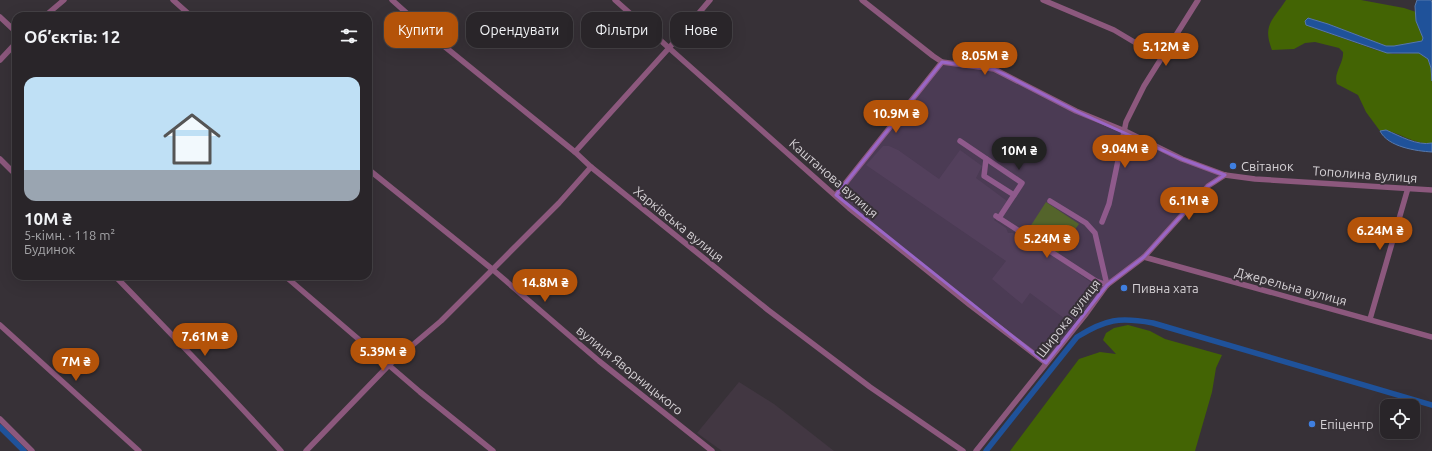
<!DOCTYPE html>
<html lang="uk">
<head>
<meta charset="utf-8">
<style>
	:root { --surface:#292529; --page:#353135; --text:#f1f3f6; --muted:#a5a5a8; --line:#454246; --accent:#b45309 }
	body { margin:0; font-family:Ubuntu,sans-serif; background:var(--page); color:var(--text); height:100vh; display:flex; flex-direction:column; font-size:15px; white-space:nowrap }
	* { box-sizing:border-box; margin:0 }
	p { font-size:13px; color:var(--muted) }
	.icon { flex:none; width:22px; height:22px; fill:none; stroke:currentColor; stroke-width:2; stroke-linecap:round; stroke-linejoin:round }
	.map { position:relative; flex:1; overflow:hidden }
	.side { position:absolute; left:12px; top:12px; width:360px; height:268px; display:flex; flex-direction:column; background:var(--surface); border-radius:12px; box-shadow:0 4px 16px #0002,0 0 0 1px var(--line) }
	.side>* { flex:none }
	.top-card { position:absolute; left:384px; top:12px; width:380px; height:36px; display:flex; gap:8px }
	.fabs { position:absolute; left:1380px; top:399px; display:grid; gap:8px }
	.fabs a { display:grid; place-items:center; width:40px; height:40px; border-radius:8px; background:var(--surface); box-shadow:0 4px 16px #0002,0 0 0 1px var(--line); font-size:20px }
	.price { position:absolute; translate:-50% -34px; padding:0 9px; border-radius:14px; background:var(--accent); color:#fff; font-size:13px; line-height:26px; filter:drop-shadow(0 1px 2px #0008) }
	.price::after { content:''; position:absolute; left:50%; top:24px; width:12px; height:9px; margin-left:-6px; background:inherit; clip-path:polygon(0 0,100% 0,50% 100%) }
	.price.current { background:#222; color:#fff }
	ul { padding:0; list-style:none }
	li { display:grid; align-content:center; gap:8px; height:212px; padding:0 12px }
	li+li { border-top:1px solid var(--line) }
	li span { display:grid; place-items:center; height:124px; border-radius:12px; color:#555 }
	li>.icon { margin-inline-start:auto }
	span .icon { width:72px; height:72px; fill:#fffc; stroke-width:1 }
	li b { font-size:17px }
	h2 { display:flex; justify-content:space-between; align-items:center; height:48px; padding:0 12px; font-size:17px }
	.tag { padding:0 14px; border-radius:12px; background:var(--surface); box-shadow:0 4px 16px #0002,0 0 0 1px var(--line); font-size:14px; line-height:36px }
	.tag.current { background:var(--accent); color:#fff }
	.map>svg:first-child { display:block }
	.built { fill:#423742 }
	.green { fill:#436404 }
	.water { fill:#1f529a; stroke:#5678ac }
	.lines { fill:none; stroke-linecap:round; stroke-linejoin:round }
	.canal { stroke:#1f529a; stroke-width:5.5 }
	.minor { stroke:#8c587d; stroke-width:5.5 }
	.marked { fill:#9a66c7; fill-opacity:0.2; stroke:#9a66c7; stroke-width:3; stroke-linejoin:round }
	.shop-dot { fill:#3f7fe0; stroke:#373137; stroke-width:1.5 }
	.labels { text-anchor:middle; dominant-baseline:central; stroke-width:4; stroke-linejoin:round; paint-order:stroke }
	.poi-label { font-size:13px; fill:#d5d1d5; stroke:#373137; text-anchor:start }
	.street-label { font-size:13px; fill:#d5d1d5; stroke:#373137 }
</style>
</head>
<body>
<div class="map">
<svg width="1432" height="451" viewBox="0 0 1432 451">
	<rect width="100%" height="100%" fill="#373137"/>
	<!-- built -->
	<g class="built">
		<polygon points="883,146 889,146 898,150 939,179 960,150 982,166 976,178 1007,201 994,220 1006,228 1008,233 1013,233 1023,239 1049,252 1100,289 1074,320 1068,321 1030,293 1022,304 992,279 1006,261 866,165"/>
		<polygon points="739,382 774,404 834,451 722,451 697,433"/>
	</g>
	<!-- green -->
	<g class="green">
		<path d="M 1286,0 L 1361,0 L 1404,8 L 1416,12 L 1416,21 L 1423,38 L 1422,41 L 1394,46 L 1386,46 L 1328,24 L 1308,18 L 1305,21 L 1317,29 L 1376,50 L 1393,54 L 1419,53 L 1428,59 L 1431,68 L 1432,81 L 1432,143 C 1414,146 1392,127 1380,131 L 1366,112 L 1358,95 L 1337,84 C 1333,73 1344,63 1343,52 L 1339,48 L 1315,42 L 1305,43 L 1294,49 L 1272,50 C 1262,25 1273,20 1286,0 Z"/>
		<polygon points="1046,202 1079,224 1058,253 1026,233"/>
		<polygon points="1128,325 1150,331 1165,339 1222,355 1216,368 1212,392 1195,451 1010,451 1079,359 1100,352 1116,354 1103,340 1106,333 1114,328"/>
	</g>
	<!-- water -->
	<g class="water">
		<polygon points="1417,0 1431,0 1432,3 1432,81 1431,68 1428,59 1419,53 1387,53 1306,25 1305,21 1308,18 1328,24 1386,46 1394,46 1422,41 1423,38 1416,21 1415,6"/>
		<path d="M 1386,130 C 1400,136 1417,146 1432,143 L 1432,152 C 1416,151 1388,147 1380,131 Z"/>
	</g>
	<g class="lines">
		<!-- canal -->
		<g class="canal">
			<polyline points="0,427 24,451"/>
			<path d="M 986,451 L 1077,337 C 1106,319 1119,317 1153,323 L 1432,405"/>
		</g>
		<!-- minor -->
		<g class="minor">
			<polyline points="173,0 191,16"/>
			<polyline points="392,0 439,42 575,152 591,167 768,310 870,387 963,451"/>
			<polyline points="615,0 849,208 970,305 1046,363"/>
			<polyline points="862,0 933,56 942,62 994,69 1076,111 1125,131 1182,159 1225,175 1255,179 1432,190"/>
			<polyline points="1043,0 1114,30 1161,58"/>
			<polyline points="45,16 64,0"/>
			<polyline points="0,17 16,32"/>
			<polyline points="0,60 16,43"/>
			<polyline points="960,141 1022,183 999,218"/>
			<polyline points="575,152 669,48 710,0"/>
			<polyline points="0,159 16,175"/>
			<polyline points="986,159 984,176 1014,195"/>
			<polyline points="368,169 492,269 599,361 712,451"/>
			<polyline points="836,195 942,62"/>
			<polyline points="1050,201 1086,223 1095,233 1107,285"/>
			<polyline points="996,216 1096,281 1107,285"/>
			<polyline points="1102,222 1109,204 1126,122 1144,86 1198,0"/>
			<polyline points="1144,257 1432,337"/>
			<path d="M 115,276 C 171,334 227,391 281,451"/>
			<polyline points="285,276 420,392 493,451"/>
			<polyline points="1370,319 1408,188"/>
			<polyline points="0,325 139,451"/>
			<polyline points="0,419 32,451"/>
			<polyline points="306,451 389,365 441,321 559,203 591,167"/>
			<polyline points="976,451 1086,314 1107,285 1144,257 1208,186 1225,175"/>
		</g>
	</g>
	<!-- marked area -->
	<path class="marked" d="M 942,62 L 994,69 L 1076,111 L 1182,159 L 1225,175 L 1208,186 L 1144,257 L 1107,285 L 1046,363 L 836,195 Z"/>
	<!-- markers -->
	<g class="shop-dot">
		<circle cx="1233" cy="166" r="4"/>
		<circle cx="1124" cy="288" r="4"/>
		<circle cx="1312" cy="424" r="4"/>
	</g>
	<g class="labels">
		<!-- poi labels -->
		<g class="poi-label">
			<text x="1241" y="166">Світанок</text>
			<text x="1132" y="288">Пивна хата</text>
			<text x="1320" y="424">Епіцентр</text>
		</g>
		<!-- street labels -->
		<g class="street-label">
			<text transform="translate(1365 174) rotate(4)">Тополина вулиця</text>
			<text transform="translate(834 178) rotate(41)">Каштанова вулиця</text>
			<text transform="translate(679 224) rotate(39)">Харківська вулиця</text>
			<text transform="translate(1291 286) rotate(15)">Джерельна вулиця</text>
			<text transform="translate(1068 318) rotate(-52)">Широка вулиця</text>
			<text transform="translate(630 370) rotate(39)">вулиця Яворницького</text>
		</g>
	</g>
</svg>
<div class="fabs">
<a><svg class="icon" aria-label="locate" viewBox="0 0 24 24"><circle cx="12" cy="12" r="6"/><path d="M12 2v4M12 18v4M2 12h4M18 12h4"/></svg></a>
</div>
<b class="price" style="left:1166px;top:67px">5.12M ₴</b>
<b class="price" style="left:985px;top:76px">8.05M ₴</b>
<b class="price" style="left:896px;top:134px">10.9M ₴</b>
<b class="price" style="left:1125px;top:169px">9.04M ₴</b>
<b class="price current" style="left:1019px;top:171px">10M ₴</b>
<b class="price" style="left:1189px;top:221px">6.1M ₴</b>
<b class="price" style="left:1380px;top:251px">6.24M ₴</b>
<b class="price" style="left:1047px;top:259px">5.24M ₴</b>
<b class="price" style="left:545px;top:303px">14.8M ₴</b>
<b class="price" style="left:205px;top:357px">7.61M ₴</b>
<b class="price" style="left:383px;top:372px">5.39M ₴</b>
<b class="price" style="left:76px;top:382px">7M ₴</b>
<div class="top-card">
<a class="tag current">Купити</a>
<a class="tag">Орендувати</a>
<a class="tag">Фільтри</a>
<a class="tag">Нове</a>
</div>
<section class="side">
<h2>Об’єктів: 12<svg class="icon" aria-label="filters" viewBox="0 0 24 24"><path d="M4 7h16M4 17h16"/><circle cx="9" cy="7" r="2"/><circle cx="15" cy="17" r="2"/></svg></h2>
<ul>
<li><span style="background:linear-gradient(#bfe0f5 75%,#9aa5b1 0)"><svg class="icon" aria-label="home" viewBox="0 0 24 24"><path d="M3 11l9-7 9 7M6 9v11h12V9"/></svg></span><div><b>10M ₴</b><p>5-кімн. · 118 m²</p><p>Будинок</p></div></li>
</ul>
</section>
</div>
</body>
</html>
